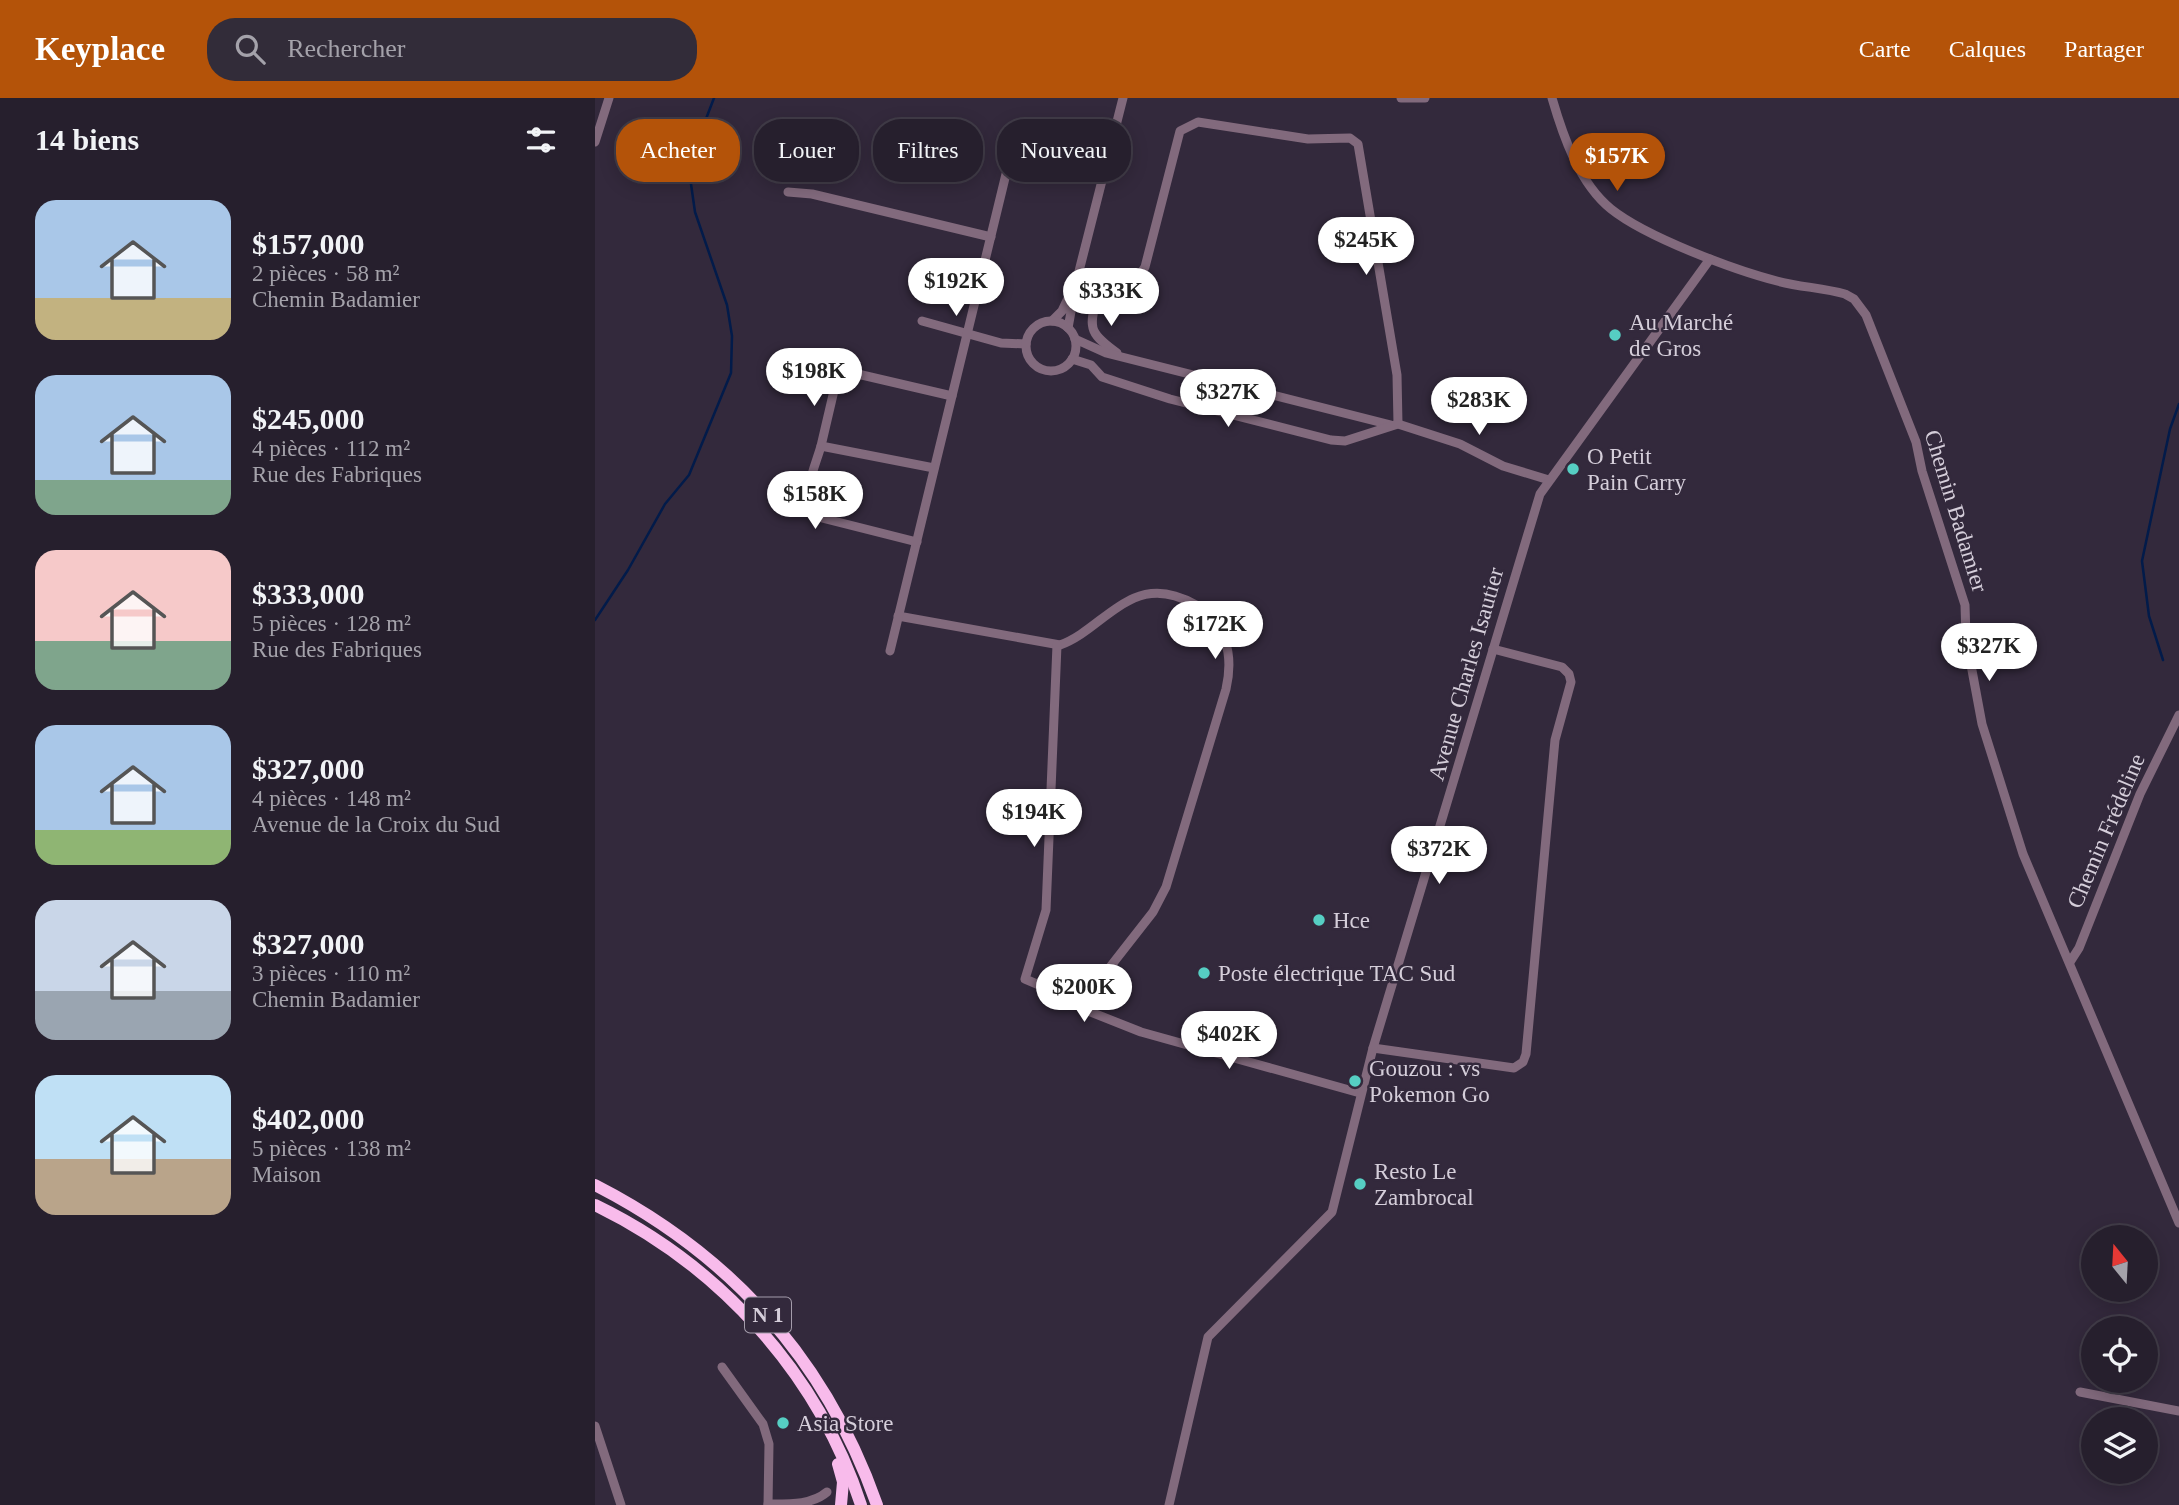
<!DOCTYPE html>
<html lang="fr">
<head>
<meta charset="utf-8">
<style>
	:root { --surface:#261f2d; --page:#322c39; --text:#f1f3f6; --muted:#a4a2aa; --line:#423d49; --accent:#b45309 }
	body { margin:0; font-family:Georgia,serif; background:var(--page); color:var(--text); height:100vh; display:flex; flex-direction:column; font-size:26px; white-space:nowrap }
	* { box-sizing:border-box; margin:0 }
	p { font-size:23px; color:var(--muted) }
	.icon { flex:none; width:38px; height:38px; fill:none; stroke:currentColor; stroke-width:2; stroke-linecap:round; stroke-linejoin:round }
	.map { position:relative; flex:1; overflow:hidden }
	.details { display:flex; flex-direction:column; background:var(--surface); width:595px }
	.details>* { flex:none }
	.hud { position:absolute; left:21px; top:21px; width:665px; height:63px; display:flex; gap:14px }
	.needle { width:46px; rotate:342deg }
	.controls { position:absolute; left:1486px; top:1127px; display:grid; gap:14px }
	.controls a { display:grid; place-items:center; width:77px; height:77px; border-radius:50%; background:var(--surface); box-shadow:0 4px 18px #0003,0 0 0 2px var(--line); font-size:35px }
	.price { position:absolute; translate:-50% -60px; padding:0 16px; border-radius:24px; background:#fff; color:#222; font-size:23px; line-height:46px; filter:drop-shadow(0 2px 4px #0008) }
	.price::after { content:''; position:absolute; left:50%; top:42px; width:21px; height:16px; margin-left:-10px; background:inherit; clip-path:polygon(0 0,100% 0,50% 100%) }
	.price.selected { background:var(--accent); color:#fff }
	ul { padding:0; list-style:none }
	li { display:flex; align-items:center; gap:21px; height:175px; padding:0 35px }
	li span { display:grid; place-items:center; flex:none; width:196px; height:140px; border-radius:21px; color:#555 }
	li>.icon { margin-inline-start:auto }
	span .icon { width:84px; height:84px; fill:#fffc; stroke-width:1 }
	li b { font-size:30px }
	h2 { display:flex; justify-content:space-between; align-items:center; height:84px; padding:0 35px; font-size:30px }
	.tag { padding:0 24px; border-radius:28px; background:var(--surface); box-shadow:0 4px 18px #0003,0 0 0 2px var(--line); font-size:24px; line-height:63px }
	.tag.selected { background:var(--accent); color:#fff }
	header { display:flex; align-items:center; gap:42px; box-sizing:border-box; height:98px; padding:0 35px; background:var(--accent); color:#fff }
	header strong { font-size:33px }
	nav { display:flex; gap:38px; margin-inline-start:auto; font-size:24px }
	.search { width:490px; height:63px; background:var(--page); display:flex; align-items:center; gap:18px; box-sizing:border-box; padding:0 24px; border-radius:28px; color:var(--muted); font-size:26px }
	main { display:flex; flex:1; min-height:0 }
	.map>svg:first-child { display:block }
	.lines { fill:none; stroke-linecap:round; stroke-linejoin:round }
	.stream { stroke:#021b4a; stroke-width:2.5 }
	.minor { stroke:#826a7d; stroke-width:9 }
	.highway { stroke:#f8bbeb; stroke-width:12 }
	.poi-dot { fill:#56cec3; stroke:#33293c; stroke-width:2.5 }
	.labels { text-anchor:middle; dominant-baseline:central; stroke-width:5; stroke-linejoin:round; paint-order:stroke }
	.shield { fill:#33293c; stroke:#a49cab; stroke-width:2 }
	.shield-label { font-size:21px; font-weight:bold; fill:#d5ceda }
	.poi-label { font-size:23px; fill:#d5ceda; stroke:#33293c; text-anchor:start }
	.street-label { font-size:23px; fill:#d5ceda; stroke:#33293c }
</style>
</head>
<body>
<header>
<strong>Keyplace</strong>
<div class="search"><svg class="icon" aria-label="search" viewBox="0 0 24 24"><circle cx="10" cy="10" r="6"/><path d="M15 15l6 6"/></svg>Rechercher</div>
<nav><a>Carte</a><a>Calques</a><a>Partager</a></nav>
</header>
<main>
<section class="details">
<h2>14 biens<svg class="icon" aria-label="filters" viewBox="0 0 24 24"><path d="M4 7h16M4 17h16"/><circle cx="9" cy="7" r="2"/><circle cx="15" cy="17" r="2"/></svg></h2>
<ul>
<li><span style="background:linear-gradient(#a9c7e8 70%,#c2b280 0)"><svg class="icon" aria-label="home" viewBox="0 0 24 24"><path d="M3 11l9-7 9 7M6 9v11h12V9"/></svg></span><div><b>$157,000</b><p>2 pièces · 58 m²</p><p>Chemin Badamier</p></div></li>
<li><span style="background:linear-gradient(#a9c7e8 75%,#7fa58c 0)"><svg class="icon" aria-label="home" viewBox="0 0 24 24"><path d="M3 11l9-7 9 7M6 9v11h12V9"/></svg></span><div><b>$245,000</b><p>4 pièces · 112 m²</p><p>Rue des Fabriques</p></div></li>
<li><span style="background:linear-gradient(#f6c9c9 65%,#7fa58c 0)"><svg class="icon" aria-label="home" viewBox="0 0 24 24"><path d="M3 11l9-7 9 7M6 9v11h12V9"/></svg></span><div><b>$333,000</b><p>5 pièces · 128 m²</p><p>Rue des Fabriques</p></div></li>
<li><span style="background:linear-gradient(#a9c7e8 75%,#8fb573 0)"><svg class="icon" aria-label="home" viewBox="0 0 24 24"><path d="M3 11l9-7 9 7M6 9v11h12V9"/></svg></span><div><b>$327,000</b><p>4 pièces · 148 m²</p><p>Avenue de la Croix du Sud</p></div></li>
<li><span style="background:linear-gradient(#c9d6e8 65%,#9aa5b1 0)"><svg class="icon" aria-label="home" viewBox="0 0 24 24"><path d="M3 11l9-7 9 7M6 9v11h12V9"/></svg></span><div><b>$327,000</b><p>3 pièces · 110 m²</p><p>Chemin Badamier</p></div></li>
<li><span style="background:linear-gradient(#bfe0f5 60%,#b9a48a 0)"><svg class="icon" aria-label="home" viewBox="0 0 24 24"><path d="M3 11l9-7 9 7M6 9v11h12V9"/></svg></span><div><b>$402,000</b><p>5 pièces · 138 m²</p><p>Maison</p></div></li>
</ul>
</section>
<div class="map">
<svg width="1584" height="1407" viewBox="0 0 1584 1407">
	<rect width="100%" height="100%" fill="#33293c"/>
	<g class="lines">
		<!-- stream -->
		<g class="stream">
			<polyline points="0,522 33,472 70,406 94,377 136,275 137,238 132,207 100,114 95,79 99,52 119,0"/>
			<polyline points="1568,562 1554,518 1547,463 1575,331 1584,306"/>
		</g>
		<!-- minor -->
		<g class="minor">
			<polyline points="806,0 830,0"/>
			<path d="M 957,0 C 968,38 984,85 1016,111 C 1051,139 1139,172 1182,183 C 1205,189 1228,190 1250,196 L 1259,201 L 1271,217 L 1321,344 L 1327,373 L 1370,507 L 1371,540 L 1387,626 L 1428,756 L 1584,1125"/>
			<polyline points="0,44 14,0"/>
			<polyline points="193,94 217,96 396,139"/>
			<polyline points="482,181 528,0"/>
			<path d="M 502,202 C 492,231 497,237 522,255"/>
			<path d="M 478,207 C 505,196 534,197 550,169 L 585,33 L 603,24 L 713,41 L 755,40 L 763,46 L 802,277 L 803,326"/>
			<polyline points="327,223 406,245 431,246"/>
			<polyline points="457,223 467,213 482,181 473,230"/>
			<circle cx="456" cy="248" r="25"/>
			<polyline points="480,241 511,255 796,327"/>
			<polyline points="477,261 496,267 507,279 575,301 736,342 750,343 803,326 865,346 908,368 954,382"/>
			<path d="M 226,348 C 220,369 205,399 219,418 L 322,444"/>
			<polyline points="339,370 226,348 241,284 254,274 357,298"/>
			<path d="M 303,518 L 465,547 C 506,532 531,483 580,498 C 594,502 607,509 617,520 C 635,541 637,565 631,591 L 571,789 L 558,814 L 490,901"/>
			<polyline points="462,547 451,812 430,881 479,902"/>
			<polyline points="295,553 411,76"/>
			<polyline points="1475,864 1484,850 1545,696 1584,617"/>
			<polyline points="488,911 546,934 765,995"/>
			<polyline points="778,950 919,970 928,964 931,956 960,642 976,584 974,576 967,569 898,551"/>
			<polyline points="127,1269 168,1326 174,1346 173,1407"/>
			<polyline points="1485,1294 1584,1313"/>
			<polyline points="0,1328 26,1407"/>
			<path d="M 173,1406 C 194,1406 217,1407 232,1394"/>
			<polyline points="574,1407 613,1239 737,1114 778,950 945,396 1115,161"/>
		</g>
		<!-- highway -->
		<g class="highway">
			<path d="M 0,1087 C 137,1157 231,1262 282,1407"/>
			<path d="M 0,1107 C 124,1167 223,1275 266,1407"/>
			<polyline points="243,1366 248,1384 246,1407"/>
		</g>
	</g>
	<!-- markers -->
	<g class="poi-dot">
		<circle cx="1020" cy="237" r="7"/>
		<circle cx="978" cy="371" r="7"/>
		<circle cx="724" cy="822" r="7"/>
		<circle cx="609" cy="875" r="7"/>
		<circle cx="760" cy="983" r="7"/>
		<circle cx="765" cy="1086" r="7"/>
		<circle cx="188" cy="1325" r="7"/>
	</g>
	<g class="labels">
		<!-- shield labels -->
		<rect class="shield" x="150" y="1199.5" width="46" height="35" rx="5"/>
		<g class="shield-label">
			<text x="173" y="1217">N 1</text>
		</g>
		<!-- poi labels -->
		<g class="poi-label">
			<text x="1034" y="224">Au Marché<tspan x="1034" dy="26">de Gros</tspan></text>
			<text x="992" y="358">O Petit<tspan x="992" dy="26">Pain Carry</tspan></text>
			<text x="738" y="822">Hce</text>
			<text x="623" y="875">Poste électrique TAC Sud</text>
			<text x="774" y="970">Gouzou : vs<tspan x="774" dy="26">Pokemon Go</tspan></text>
			<text x="779" y="1073">Resto Le<tspan x="779" dy="26">Zambrocal</tspan></text>
			<text x="202" y="1325">Asia Store</text>
		</g>
		<!-- street labels -->
		<g class="street-label">
			<text transform="translate(1361 413) rotate(73)">Chemin Badamier</text>
			<text transform="translate(871 576) rotate(-74)">Avenue Charles Isautier</text>
			<text transform="translate(1511 733) rotate(-67)">Chemin Frédeline</text>
		</g>
	</g>
</svg>
<div class="controls">
<a><svg class="needle" viewBox="-14 -14 28 28"><path d="M0-13l5 13h-10z" fill="#e53935"/><path d="M0 13l5-13h-10z" fill="#a4a2aa"/></svg></a>
<a><svg class="icon" aria-label="locate" viewBox="0 0 24 24"><circle cx="12" cy="12" r="6"/><path d="M12 2v4M12 18v4M2 12h4M18 12h4"/></svg></a>
<a><svg class="icon" aria-label="layers" viewBox="0 0 24 24"><path d="M12 4l9 5-9 5-9-5zM3 14l9 5 9-5"/></svg></a>
</div>
<b class="price selected" style="left:1022px;top:95px">$157K</b>
<b class="price" style="left:771px;top:179px">$245K</b>
<b class="price" style="left:361px;top:220px">$192K</b>
<b class="price" style="left:516px;top:230px">$333K</b>
<b class="price" style="left:219px;top:310px">$198K</b>
<b class="price" style="left:633px;top:331px">$327K</b>
<b class="price" style="left:884px;top:339px">$283K</b>
<b class="price" style="left:220px;top:433px">$158K</b>
<b class="price" style="left:620px;top:563px">$172K</b>
<b class="price" style="left:1394px;top:585px">$327K</b>
<b class="price" style="left:439px;top:751px">$194K</b>
<b class="price" style="left:844px;top:788px">$372K</b>
<b class="price" style="left:489px;top:926px">$200K</b>
<b class="price" style="left:634px;top:973px">$402K</b>
<div class="hud">
<a class="tag selected">Acheter</a>
<a class="tag">Louer</a>
<a class="tag">Filtres</a>
<a class="tag">Nouveau</a>
</div>
</div>
</main>
</body>
</html>
